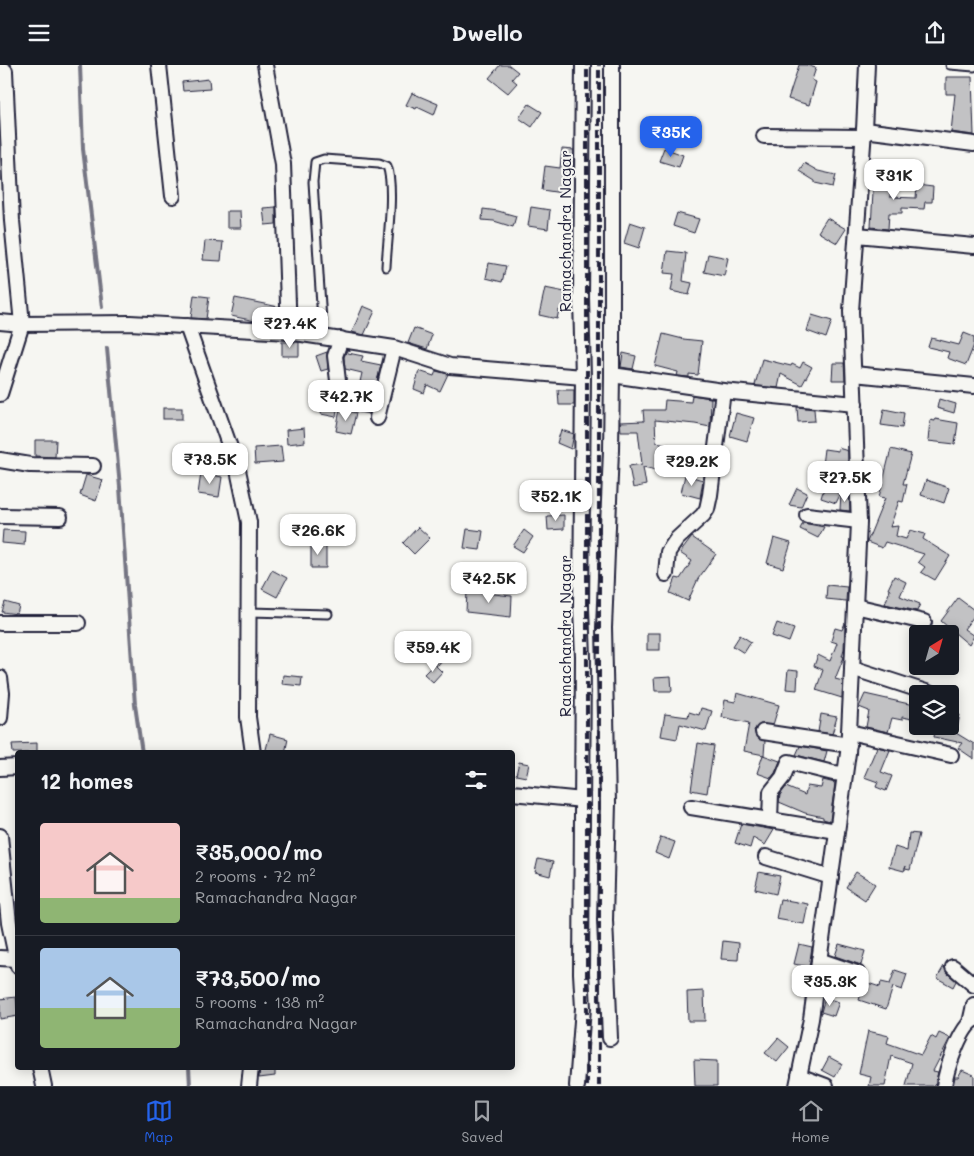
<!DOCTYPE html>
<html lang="en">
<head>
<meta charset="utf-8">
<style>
	:root { --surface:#171b24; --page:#20242c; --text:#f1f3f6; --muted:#9ea1a6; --line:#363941; --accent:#2563eb }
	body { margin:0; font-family:Mali,sans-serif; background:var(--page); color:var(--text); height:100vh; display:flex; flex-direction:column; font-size:19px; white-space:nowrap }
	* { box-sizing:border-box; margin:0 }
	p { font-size:16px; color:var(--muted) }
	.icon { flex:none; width:28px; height:28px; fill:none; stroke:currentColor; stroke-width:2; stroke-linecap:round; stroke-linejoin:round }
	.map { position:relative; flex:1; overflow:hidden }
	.side { position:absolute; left:15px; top:685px; width:500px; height:320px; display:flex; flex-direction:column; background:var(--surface); border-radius:5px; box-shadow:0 2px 12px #0003 }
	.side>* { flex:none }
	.needle { width:32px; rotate:37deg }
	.controls { position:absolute; left:909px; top:560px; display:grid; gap:10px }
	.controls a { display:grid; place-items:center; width:50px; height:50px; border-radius:5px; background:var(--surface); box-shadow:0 2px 12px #0003; font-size:25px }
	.price { position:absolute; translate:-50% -42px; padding:0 11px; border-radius:10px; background:#fff; color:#222; font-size:16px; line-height:32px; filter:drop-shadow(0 1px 2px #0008) }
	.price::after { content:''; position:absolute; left:50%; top:30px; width:15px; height:11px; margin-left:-8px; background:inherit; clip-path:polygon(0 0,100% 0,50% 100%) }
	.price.on { background:var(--accent); color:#fff }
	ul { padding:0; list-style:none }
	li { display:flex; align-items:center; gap:15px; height:125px; padding:0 25px }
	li+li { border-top:1px solid var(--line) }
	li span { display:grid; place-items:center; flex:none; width:140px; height:100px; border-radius:5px; color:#555 }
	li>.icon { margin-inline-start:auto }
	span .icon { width:60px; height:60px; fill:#fffc; stroke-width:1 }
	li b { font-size:21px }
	h2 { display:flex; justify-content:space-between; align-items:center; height:60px; padding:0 25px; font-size:21px }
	header { display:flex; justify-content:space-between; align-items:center; height:65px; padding:0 25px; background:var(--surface); font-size:22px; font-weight:700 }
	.tabs { display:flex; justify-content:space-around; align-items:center; height:70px; border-top:1px solid var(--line); background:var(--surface); font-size:14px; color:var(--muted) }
	.tabs a { display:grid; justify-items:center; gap:2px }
	.tabs .on { color:var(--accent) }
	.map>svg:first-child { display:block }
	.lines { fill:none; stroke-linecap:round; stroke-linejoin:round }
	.stream { stroke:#757583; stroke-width:4 }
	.building { fill:#c2c2c4; stroke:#22223b }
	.lane-casing { stroke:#22223b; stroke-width:11 }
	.street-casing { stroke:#22223b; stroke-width:18 }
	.lane { stroke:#f6f6f2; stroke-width:7 }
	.street { stroke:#f6f6f2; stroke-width:14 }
	.rail { stroke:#22223b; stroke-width:4; stroke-dasharray:8 4; stroke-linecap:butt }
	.labels { text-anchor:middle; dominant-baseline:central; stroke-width:4; stroke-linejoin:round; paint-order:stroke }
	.street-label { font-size:16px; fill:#22223b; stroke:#f6f6f2 }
</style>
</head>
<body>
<header><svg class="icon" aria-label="menu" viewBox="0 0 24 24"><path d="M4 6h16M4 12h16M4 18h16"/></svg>Dwello<svg class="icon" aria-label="share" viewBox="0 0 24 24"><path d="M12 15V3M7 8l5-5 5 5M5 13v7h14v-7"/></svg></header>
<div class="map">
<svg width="974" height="1021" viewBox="0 0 974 1021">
	<rect width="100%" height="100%" fill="#f6f6f2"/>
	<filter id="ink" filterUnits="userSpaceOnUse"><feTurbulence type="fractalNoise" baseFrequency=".02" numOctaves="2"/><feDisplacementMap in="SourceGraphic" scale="10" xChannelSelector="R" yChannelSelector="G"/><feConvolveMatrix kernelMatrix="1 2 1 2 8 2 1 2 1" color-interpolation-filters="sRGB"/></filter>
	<g filter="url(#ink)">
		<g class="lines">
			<!-- stream -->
			<g class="stream">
				<polyline points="80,0 83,84 102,242"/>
				<polyline points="107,283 120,422 135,640 142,688"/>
				<polyline points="189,1002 190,1021"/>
			</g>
		</g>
		<!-- building -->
		<g class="building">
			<polygon points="500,0 509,0 518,7 512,14 517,18 508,28 489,13"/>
			<polygon points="799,0 806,0 816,3 812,15 816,17 809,40 788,34"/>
			<polygon points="946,12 972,12 974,70 951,67 955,29 946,29"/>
			<polygon points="209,14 210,24 183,26 182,17"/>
			<polygon points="412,28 438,39 434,50 417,42 416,44 406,40"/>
			<polygon points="529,39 542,47 532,62 519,53"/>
			<polygon points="664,83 683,90 679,102 659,96"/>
			<polygon points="562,84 574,85 573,106 565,105 562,128 542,125 545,101 560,103"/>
			<polygon points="804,98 818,106 836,110 833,122 815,118 815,116 799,106"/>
			<polygon points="874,110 891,111 890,132 916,133 917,120 933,122 932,137 925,137 924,144 902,143 902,148 889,148 888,164 871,162"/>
			<polygon points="276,142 276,159 265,160 263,143"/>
			<polygon points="531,142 550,145 548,164 528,161"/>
			<polygon points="483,144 498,146 516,151 513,162 494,156 482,155"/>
			<polygon points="227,146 240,146 241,163 227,163"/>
			<polygon points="677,148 699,154 694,168 673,161"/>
			<polygon points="827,153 846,164 837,178 818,167"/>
			<polygon points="630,157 645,162 639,183 624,178"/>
			<polygon points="205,176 223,177 221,196 203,195"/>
			<polygon points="667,186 686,188 683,216 692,218 689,230 671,226 674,209 664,208"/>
			<polygon points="708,189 728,193 724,211 704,207"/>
			<polygon points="489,198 506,201 502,217 486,213"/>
			<polygon points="545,223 570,228 565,247 559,245 557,254 539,250"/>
			<polygon points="194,230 209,232 206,254 191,253"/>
			<polygon points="235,233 279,242 280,258 260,257 231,251"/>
			<polygon points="363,241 375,246 364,270 352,267"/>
			<polygon points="812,250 832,256 826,273 807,266"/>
			<polygon points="414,263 432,270 427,284 408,278"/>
			<polygon points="964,268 974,272 974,280 966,300 947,293 949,287 928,282 931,273 959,280"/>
			<polygon points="663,269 683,274 702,276 698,310 689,309 689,312 677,311 678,307 655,301"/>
			<rect x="282" y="277" width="17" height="14"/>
			<polygon points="347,285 349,285 348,288 363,291 361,296 381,300 369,349 355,346 362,317 360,317 362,308 345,304 344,292"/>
			<polygon points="327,287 328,304 321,306 316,291"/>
			<polygon points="623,288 636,291 633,304 621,302"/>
			<polygon points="762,294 791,301 792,299 800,303 803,297 812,302 802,320 781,309 778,323 757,321 755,320"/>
			<polygon points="833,298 844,298 845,315 832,315"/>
			<polygon points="419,306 434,311 436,306 448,309 440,326 427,320 424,328 414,324"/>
			<polygon points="558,325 574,325 574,340 559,340"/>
			<polygon points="692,330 711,333 710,362 695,359 655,355 656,377 682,382 676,409 643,402 646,420 633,423 629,401 642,399 638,366 621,366 620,357 644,356 643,345 664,345 665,335 691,337"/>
			<polygon points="939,334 956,339 954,348 937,343"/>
			<polygon points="323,335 338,337 336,352 321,349"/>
			<polygon points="797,342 814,344 815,356 798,357"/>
			<rect x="163" y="343" width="19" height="11"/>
			<polygon points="340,344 356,348 351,369 336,366"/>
			<polygon points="884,344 904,348 902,363 881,360"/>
			<polygon points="736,348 754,353 747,376 730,371"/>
			<polygon points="935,354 958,358 955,379 928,376 930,355 935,356"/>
			<polygon points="304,363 305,377 287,379 286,365"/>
			<polygon points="561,365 574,369 571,384 557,378"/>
			<polygon points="35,375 56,375 55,392 35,391"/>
			<polygon points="281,381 283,397 255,399 254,383"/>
			<polygon points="838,383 848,386 848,396 846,411 843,411 838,428 841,428 836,438 821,433 828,409 821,408 824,384 838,386"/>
			<polygon points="891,384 911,389 903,419 907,419 903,437 899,436 890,462 898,461 896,471 906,474 910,465 925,469 923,474 950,491 935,515 921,507 925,502 918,497 924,489 885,477 882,483 867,477 885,433 879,432"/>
			<polygon points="201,408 222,412 219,432 198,429"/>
			<polygon points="86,410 103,415 96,436 80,430"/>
			<polygon points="685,410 703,415 700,433 681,428"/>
			<polygon points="926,415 949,423 944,438 921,430"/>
			<polygon points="797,423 807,428 801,442 789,440"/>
			<polygon points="841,428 849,430 850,446 840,445"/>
			<polygon points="564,450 564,464 548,465 547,451"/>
			<polygon points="803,458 824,462 818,473 800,464"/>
			<polygon points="418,462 430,473 414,489 403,478"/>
			<polygon points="467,464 483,466 480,485 464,483"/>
			<polygon points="3,465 25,466 24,480 2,478"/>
			<polygon points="524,465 533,472 523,487 513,481"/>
			<polygon points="692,472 716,489 698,514 688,536 670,528 676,513 680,514 692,496 680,488"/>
			<polygon points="774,473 791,478 783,503 767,498"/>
			<polygon points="311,479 326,480 326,503 311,503"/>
			<polygon points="272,505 287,513 277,532 262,524"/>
			<polygon points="894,511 906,517 900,531 920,539 917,546 885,539 890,525 888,524"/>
			<polygon points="827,520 847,522 846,536 826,534"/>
			<polygon points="467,526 512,531 511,552 466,547"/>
			<polygon points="958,533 974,545 974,551 964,564 974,571 969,580 941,556"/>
			<polygon points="5,537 19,541 17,549 2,547"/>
			<polygon points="777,558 794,564 789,577 772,571"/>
			<polygon points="845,558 844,584 842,591 844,592 835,614 843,616 842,633 816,625 823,605 814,601 818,590 830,596 837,578 831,576 835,563 842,565"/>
			<rect x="647" y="568" width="13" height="17"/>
			<polygon points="740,570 751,577 744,588 733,581"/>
			<polygon points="411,571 423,580 415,590 403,582"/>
			<polygon points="434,583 445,591 438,600 427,592"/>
			<polygon points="434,599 442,607 433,617 424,609"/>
			<polygon points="788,605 798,606 797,625 786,624"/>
			<polygon points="283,610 302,612 301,621 282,619"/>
			<polygon points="671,612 672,626 655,626 654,613"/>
			<polygon points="737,628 779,640 773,660 760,659 754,665 757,673 765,676 764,690 744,686 749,658 722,652 725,635 735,637"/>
			<polygon points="865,629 918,641 918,655 902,652 902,655 892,653 888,667 866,662 869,646 859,642"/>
			<polygon points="701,643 712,646 706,666 680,659 677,674 661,671 665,649 688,652 689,647 699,650"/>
			<polygon points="821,649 837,652 832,669 818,667"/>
			<polygon points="950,649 960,650 956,668 974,679 974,694 958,683 962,678 934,672 936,661 950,661"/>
			<polygon points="270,669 288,674 285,688 265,688"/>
			<polygon points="37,678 37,688 13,688 12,679"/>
			<polygon points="698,678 714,681 707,728 691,725"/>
			<polygon points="800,681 827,686 824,697 796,690"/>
			<polygon points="877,682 890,685 881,707 892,711 886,726 876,722 878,717 864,712"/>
			<polygon points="763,690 780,696 775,708 771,713 757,708"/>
			<polygon points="519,697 529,699 526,712 516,710"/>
			<polygon points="823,715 835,718 830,756 823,754 823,752 805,748 779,737 780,730 786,722 805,730 807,721 821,723"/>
			<polygon points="741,759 774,765 765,780 753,773 750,783 735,778"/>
			<polygon points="909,768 919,769 910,805 905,804 906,801 904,806 889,802 895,782 907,786"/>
			<polygon points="661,772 675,777 669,794 655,788"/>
			<polygon points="538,794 553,797 550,811 535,807"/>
			<polygon points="759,807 780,811 776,829 755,824"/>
			<polygon points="856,807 875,819 865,835 846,822"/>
			<polygon points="780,834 808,839 804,859 776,854"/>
			<polygon points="723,876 739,878 738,895 721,894"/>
			<polygon points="799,879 812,882 809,902 794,899"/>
			<polygon points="839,879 865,886 861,900 835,891"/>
			<polygon points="944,901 947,908 956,916 953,922 937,913"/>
			<polygon points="895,905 907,909 902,925 893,922 886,944 859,935 865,917 880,922 881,917 890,919"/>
			<polygon points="704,926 705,956 688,956 687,927"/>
			<polygon points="16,932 18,951 0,954 0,934"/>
			<polygon points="825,933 839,937 834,951 821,947"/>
			<polygon points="868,966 889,971 887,978 921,990 931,971 936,974 939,968 950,973 933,1006 938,1007 935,1021 906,1021 912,998 891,991 885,1021 869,1021 871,1012 859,1009"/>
			<polygon points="778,973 789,982 777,997 765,988"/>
			<polygon points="829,992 842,999 835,1012 822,1005"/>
			<polygon points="694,995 717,996 717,1021 695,1021"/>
			<polygon points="260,1002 275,1002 275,1011 259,1013"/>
			<polygon points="962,1005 974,1010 974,1021 953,1021 955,1012 958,1012"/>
		</g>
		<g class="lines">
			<defs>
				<g id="lane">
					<polyline points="950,0 974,2"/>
					<path d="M 323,271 L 313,117 L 315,97 L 324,94 L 379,98 L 387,101 C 395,122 387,178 386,202"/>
					<polyline points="249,547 328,549"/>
				</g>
				<g id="street">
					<polyline points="159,0 173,131"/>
					<polyline points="265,0 283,99 289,267"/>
					<polyline points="612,0 612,310 723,326 855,339"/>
					<polyline points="0,3 5,6 12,156 22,259 0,329"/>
					<polyline points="864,65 974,79"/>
					<polyline points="764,71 863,72"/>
					<polyline points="857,170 974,181"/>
					<polyline points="0,257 22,259 130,258 289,267 394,283 450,301 583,312"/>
					<polyline points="187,261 238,405 249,457 248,652 253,688"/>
					<polyline points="854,309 974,321"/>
					<polyline points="339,324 335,291 341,274"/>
					<polyline points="377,353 394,283"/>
					<polyline points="0,395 30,400 93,401"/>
					<polyline points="807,450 859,456"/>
					<polyline points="0,451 60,452"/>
					<polyline points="666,509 668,487 677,474 703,450 707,444 710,430 723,326"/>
					<polyline points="855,541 924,557"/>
					<polyline points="0,558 78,558"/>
					<polyline points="852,603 929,628"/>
					<polyline points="0,613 2,628 0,653"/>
					<polyline points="763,667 849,680"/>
					<polyline points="849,667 951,690"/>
					<polyline points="0,703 18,702"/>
					<polyline points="512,728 583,735"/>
					<polyline points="691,742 837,766"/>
					<polyline points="770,755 771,727 783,712 789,697 833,708 845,709"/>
					<polyline points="0,771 9,858 18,901"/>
					<polyline points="766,792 831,812"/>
					<polyline points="0,893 16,894"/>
					<polyline points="819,895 857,908"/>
					<polyline points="953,902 974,920"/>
					<polyline points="970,958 974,940"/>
					<polyline points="610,973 605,855 608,738 604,563 611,385 612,310"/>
					<polyline points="40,1002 44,1021"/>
					<polyline points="799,1011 826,1021"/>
					<polyline points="249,1021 251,1002"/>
					<polyline points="577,1021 583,943 581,908 583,592 581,543 583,312 581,233 583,0"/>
					<polyline points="797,1021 811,954 848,688 859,458 851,246 864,65 867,0"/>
					<path d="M 944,1021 C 946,1005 960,963 974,955"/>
				</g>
			</defs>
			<!-- lane casing -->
			<use href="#lane" class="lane-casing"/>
			<!-- street casing -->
			<use href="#street" class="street-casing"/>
			<!-- lane -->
			<use href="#lane" class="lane"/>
			<!-- street -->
			<use href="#street" class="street"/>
			<!-- rail -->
			<g class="rail">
				<polyline points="587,1021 587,0"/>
				<polyline points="599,1021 599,0"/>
			</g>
		</g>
	</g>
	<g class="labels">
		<!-- street labels -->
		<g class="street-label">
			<text transform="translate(564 166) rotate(-90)">Ramachandra Nagar</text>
			<text transform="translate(564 571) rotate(-90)">Ramachandra Nagar</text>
		</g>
	</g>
</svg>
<div class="controls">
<a><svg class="needle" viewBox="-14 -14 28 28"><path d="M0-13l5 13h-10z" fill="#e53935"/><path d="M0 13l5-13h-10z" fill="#9ea1a6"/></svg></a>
<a><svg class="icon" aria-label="layers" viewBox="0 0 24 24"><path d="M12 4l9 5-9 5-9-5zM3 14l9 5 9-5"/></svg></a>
</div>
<b class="price on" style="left:671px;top:93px">₹35K</b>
<b class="price" style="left:894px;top:136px">₹31K</b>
<b class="price" style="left:290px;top:284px">₹27.4K</b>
<b class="price" style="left:346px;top:357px">₹42.7K</b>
<b class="price" style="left:210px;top:420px">₹73.5K</b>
<b class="price" style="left:692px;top:422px">₹29.2K</b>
<b class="price" style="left:845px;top:438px">₹27.5K</b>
<b class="price" style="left:556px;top:457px">₹52.1K</b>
<b class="price" style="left:318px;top:491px">₹26.6K</b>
<b class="price" style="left:489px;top:539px">₹42.5K</b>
<b class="price" style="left:433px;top:608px">₹59.4K</b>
<b class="price" style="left:830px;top:942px">₹35.3K</b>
<section class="side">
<h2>12 homes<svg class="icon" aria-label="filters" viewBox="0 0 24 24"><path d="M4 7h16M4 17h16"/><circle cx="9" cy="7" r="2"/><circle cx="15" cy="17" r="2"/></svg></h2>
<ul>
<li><span style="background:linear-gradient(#f6c9c9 75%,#8fb573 0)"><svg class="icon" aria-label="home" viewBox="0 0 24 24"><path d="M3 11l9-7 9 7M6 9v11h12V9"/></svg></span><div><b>₹35,000/mo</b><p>2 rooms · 72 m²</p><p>Ramachandra Nagar</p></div></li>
<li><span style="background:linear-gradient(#a9c7e8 60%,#8fb573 0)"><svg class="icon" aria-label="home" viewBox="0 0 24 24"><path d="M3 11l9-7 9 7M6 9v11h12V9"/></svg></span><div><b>₹73,500/mo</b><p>5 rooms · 138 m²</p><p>Ramachandra Nagar</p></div></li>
</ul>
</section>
</div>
<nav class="tabs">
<a class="on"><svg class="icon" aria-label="map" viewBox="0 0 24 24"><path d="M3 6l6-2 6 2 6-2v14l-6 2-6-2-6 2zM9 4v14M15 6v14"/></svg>Map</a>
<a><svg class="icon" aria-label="saved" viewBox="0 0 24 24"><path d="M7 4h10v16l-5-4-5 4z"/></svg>Saved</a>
<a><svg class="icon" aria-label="home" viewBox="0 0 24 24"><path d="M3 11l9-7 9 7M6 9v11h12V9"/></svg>Home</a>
</nav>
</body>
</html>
